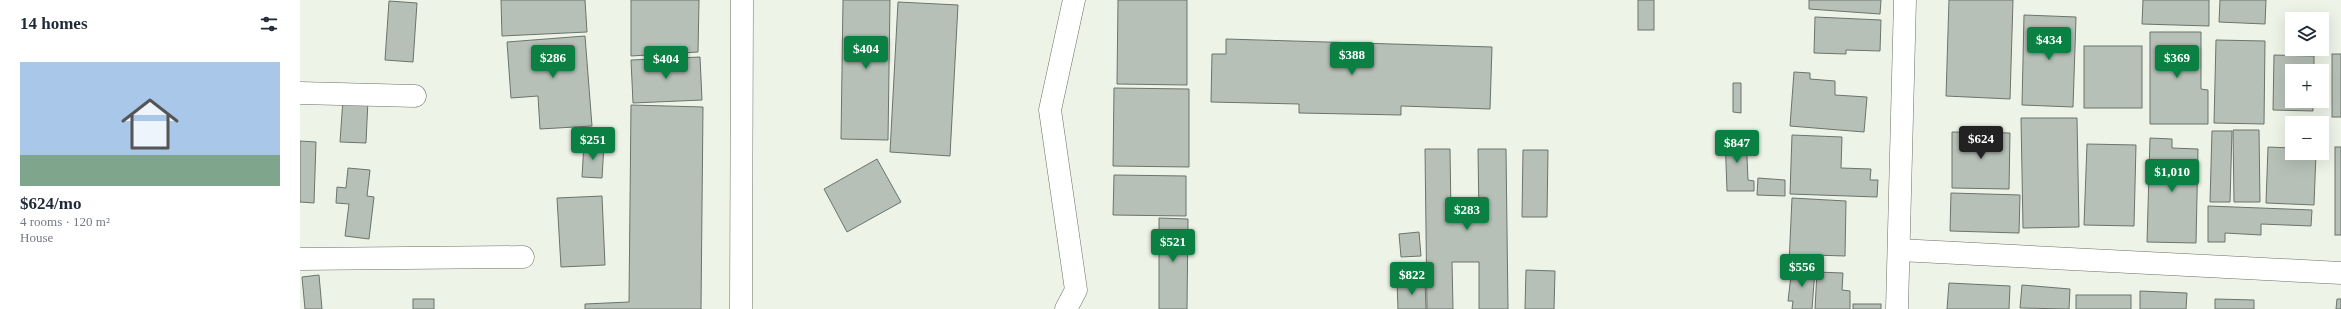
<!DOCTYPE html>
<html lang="en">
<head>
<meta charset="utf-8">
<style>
	:root { --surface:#fff; --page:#f6f6f7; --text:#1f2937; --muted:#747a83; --accent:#0b8043 }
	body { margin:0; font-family:Georgia,serif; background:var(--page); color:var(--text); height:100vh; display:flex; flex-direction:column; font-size:15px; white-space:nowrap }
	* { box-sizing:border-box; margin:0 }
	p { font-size:13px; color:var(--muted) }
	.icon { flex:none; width:22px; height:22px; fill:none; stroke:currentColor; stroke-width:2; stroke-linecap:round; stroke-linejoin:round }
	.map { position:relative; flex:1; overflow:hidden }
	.side { display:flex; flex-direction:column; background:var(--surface); width:300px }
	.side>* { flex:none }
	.fabs { position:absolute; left:1985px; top:12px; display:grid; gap:8px }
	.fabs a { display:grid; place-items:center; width:44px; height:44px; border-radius:0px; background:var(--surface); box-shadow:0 4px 16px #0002; font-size:20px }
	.price { position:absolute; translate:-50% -34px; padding:0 9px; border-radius:4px; background:var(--accent); color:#fff; font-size:13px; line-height:26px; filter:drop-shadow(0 1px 2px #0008) }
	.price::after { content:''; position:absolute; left:50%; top:24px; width:12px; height:9px; margin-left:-6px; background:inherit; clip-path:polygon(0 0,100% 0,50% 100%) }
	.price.on { background:#222; color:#fff }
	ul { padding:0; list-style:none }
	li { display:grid; align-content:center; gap:8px; height:212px; padding:0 20px }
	li span { display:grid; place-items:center; height:124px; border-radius:0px; color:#555 }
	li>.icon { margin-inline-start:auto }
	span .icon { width:72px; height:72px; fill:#fffc; stroke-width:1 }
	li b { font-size:17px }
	h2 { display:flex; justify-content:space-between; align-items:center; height:48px; padding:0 20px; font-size:17px }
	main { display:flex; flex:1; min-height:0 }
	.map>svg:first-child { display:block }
	.building { fill:#b6c0b7; stroke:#6b746c }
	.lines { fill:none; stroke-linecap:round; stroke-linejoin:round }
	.minor-casing { stroke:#6c7066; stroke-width:23 }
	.minor { stroke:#fff; stroke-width:22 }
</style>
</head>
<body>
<main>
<section class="side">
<h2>14 homes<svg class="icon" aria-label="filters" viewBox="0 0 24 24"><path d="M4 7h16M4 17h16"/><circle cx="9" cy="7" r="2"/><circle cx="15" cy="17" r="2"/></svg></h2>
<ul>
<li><span style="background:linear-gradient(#a9c7e8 75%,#7fa58c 0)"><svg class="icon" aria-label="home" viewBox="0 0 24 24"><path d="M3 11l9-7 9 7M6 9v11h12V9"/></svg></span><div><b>$624/mo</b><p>4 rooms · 120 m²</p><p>House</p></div></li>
</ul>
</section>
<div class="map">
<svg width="2041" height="309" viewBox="0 0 2041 309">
	<rect width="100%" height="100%" fill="#eef3e7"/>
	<!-- building -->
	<g class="building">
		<polygon points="201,0 285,0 287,32 202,36"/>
		<polygon points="331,0 399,0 398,52 331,56"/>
		<polygon points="543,0 590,0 588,140 541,139"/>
		<polygon points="818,0 887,0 887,85 817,84"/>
		<rect x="1338" y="0" width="16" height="30"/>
		<polygon points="1509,0 1581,0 1580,14 1509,9"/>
		<polygon points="1649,0 1713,0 1710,99 1646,96"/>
		<polygon points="1843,0 1909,0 1909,26 1842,24"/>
		<polygon points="1920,0 1966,0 1965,24 1919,22"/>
		<polygon points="89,1 117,3 113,62 85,60"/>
		<polygon points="598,2 658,5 650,156 590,152"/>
		<polygon points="1724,15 1776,17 1773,107 1722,105"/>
		<polygon points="1515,17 1581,20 1580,51 1546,50 1546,54 1514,53"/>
		<polygon points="1850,32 1901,32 1901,89 1908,90 1908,124 1850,124"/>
		<polygon points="285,36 292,126 240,129 238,96 211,98 207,42"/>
		<polygon points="926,39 1192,47 1190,109 1101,106 1101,115 999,113 999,104 911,102 912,54 926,54"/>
		<polygon points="1916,40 1965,41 1964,124 1914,123"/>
		<rect x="1784" y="46" width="58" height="62"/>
		<rect x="2032" y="54" width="9" height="63"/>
		<polygon points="1974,55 2014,56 2014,71 1992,71 1992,101 2013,101 2013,111 1973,110"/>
		<polygon points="400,57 402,100 333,103 331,60"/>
		<polygon points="1494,72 1510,73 1510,79 1535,81 1535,95 1567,97 1564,132 1490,126"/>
		<polygon points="1433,83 1441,83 1441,113 1433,112"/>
		<polygon points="814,88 889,89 889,167 813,166"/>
		<polygon points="43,99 68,100 66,143 40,142"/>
		<polygon points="331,105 403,107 401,309 285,309 285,304 329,302"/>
		<polygon points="1721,118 1777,118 1779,227 1723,228"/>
		<polygon points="1933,130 1959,130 1960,202 1934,202"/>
		<polygon points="1912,131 1932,131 1930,202 1910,202"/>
		<polygon points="1652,132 1710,133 1709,189 1652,188"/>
		<polygon points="1446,134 1448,180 1454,181 1454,191 1427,191 1425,135"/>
		<polygon points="1492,135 1542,137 1541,168 1571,169 1570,180 1578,180 1577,197 1490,194"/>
		<polygon points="1850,138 1872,139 1872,148 1898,149 1896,243 1847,242"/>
		<polygon points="0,141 16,142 14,203 0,202"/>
		<polygon points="284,143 304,145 302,178 282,177"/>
		<polygon points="1787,144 1836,145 1834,226 1784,225"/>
		<polygon points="1968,147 1992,148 1992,153 2016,153 2014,205 1966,203"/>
		<rect x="2035" y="147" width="6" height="88"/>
		<polygon points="1125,149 1150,149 1151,215 1179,215 1178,149 1206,149 1208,309 1179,309 1179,262 1152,262 1153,309 1127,309"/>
		<polygon points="1223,150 1248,150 1247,217 1222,217"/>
		<polygon points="577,159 601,202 547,232 524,189"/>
		<polygon points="48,168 70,170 67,196 74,197 69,239 45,236 49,204 36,203 37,187 46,188"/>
		<polygon points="814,175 886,176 886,216 813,215"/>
		<polygon points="1458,178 1485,180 1485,196 1457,195"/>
		<polygon points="1651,193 1720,195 1719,233 1650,231"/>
		<polygon points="302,196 305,265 261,267 257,198"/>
		<polygon points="1492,198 1546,201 1545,256 1512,255 1512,265 1489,264"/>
		<polygon points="1908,206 2012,210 2011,226 1961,224 1961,235 1925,233 1925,242 1908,242"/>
		<polygon points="859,218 888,219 887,309 859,309"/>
		<polygon points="1119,232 1121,256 1101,257 1099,234"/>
		<polygon points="1492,267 1515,270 1512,309 1492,309 1493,301 1488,301"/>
		<polygon points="1226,270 1255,271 1254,309 1225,309"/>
		<polygon points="1517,272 1543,273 1542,290 1550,291 1550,309 1515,309"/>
		<polygon points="19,275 22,309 5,309 2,277"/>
		<polygon points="1097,282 1125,282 1126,309 1098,309"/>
		<polygon points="1649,283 1710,286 1709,309 1647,309"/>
		<polygon points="1722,285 1770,289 1769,309 1720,308"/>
		<polygon points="1840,291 1887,293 1886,309 1840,309"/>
		<rect x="1776" y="295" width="55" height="14"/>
		<rect x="113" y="299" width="21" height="10"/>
		<polygon points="1915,299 1954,300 1954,309 1915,309"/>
		<polygon points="2037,299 2041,299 2041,309 2036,309"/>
		<rect x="1553" y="304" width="28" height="5"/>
	</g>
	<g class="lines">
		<defs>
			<g id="minor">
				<polyline points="0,93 115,96"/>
				<polyline points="1599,250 2041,273"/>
				<polyline points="0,259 223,257"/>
				<polyline points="441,309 442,0"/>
				<polyline points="766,309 776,290 750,110 774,0"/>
				<polyline points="1597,309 1605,0"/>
			</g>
		</defs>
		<!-- minor casing -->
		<use href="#minor" class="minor-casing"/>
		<!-- minor -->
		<use href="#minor" class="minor"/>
	</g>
</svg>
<div class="fabs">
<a><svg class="icon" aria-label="layers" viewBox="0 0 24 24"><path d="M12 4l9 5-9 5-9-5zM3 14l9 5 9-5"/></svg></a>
<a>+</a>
<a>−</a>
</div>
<b class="price" style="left:1749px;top:61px">$434</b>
<b class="price" style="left:566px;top:70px">$404</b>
<b class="price" style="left:1052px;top:76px">$388</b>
<b class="price" style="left:253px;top:79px">$286</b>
<b class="price" style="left:1877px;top:79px">$369</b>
<b class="price" style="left:366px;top:80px">$404</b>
<b class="price on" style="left:1681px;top:160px">$624</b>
<b class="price" style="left:293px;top:161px">$251</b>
<b class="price" style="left:1437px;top:164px">$847</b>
<b class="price" style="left:1872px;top:193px">$1,010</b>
<b class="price" style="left:1167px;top:231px">$283</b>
<b class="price" style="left:873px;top:263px">$521</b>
<b class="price" style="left:1502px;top:288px">$556</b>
<b class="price" style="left:1112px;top:296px">$822</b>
</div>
</main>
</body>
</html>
